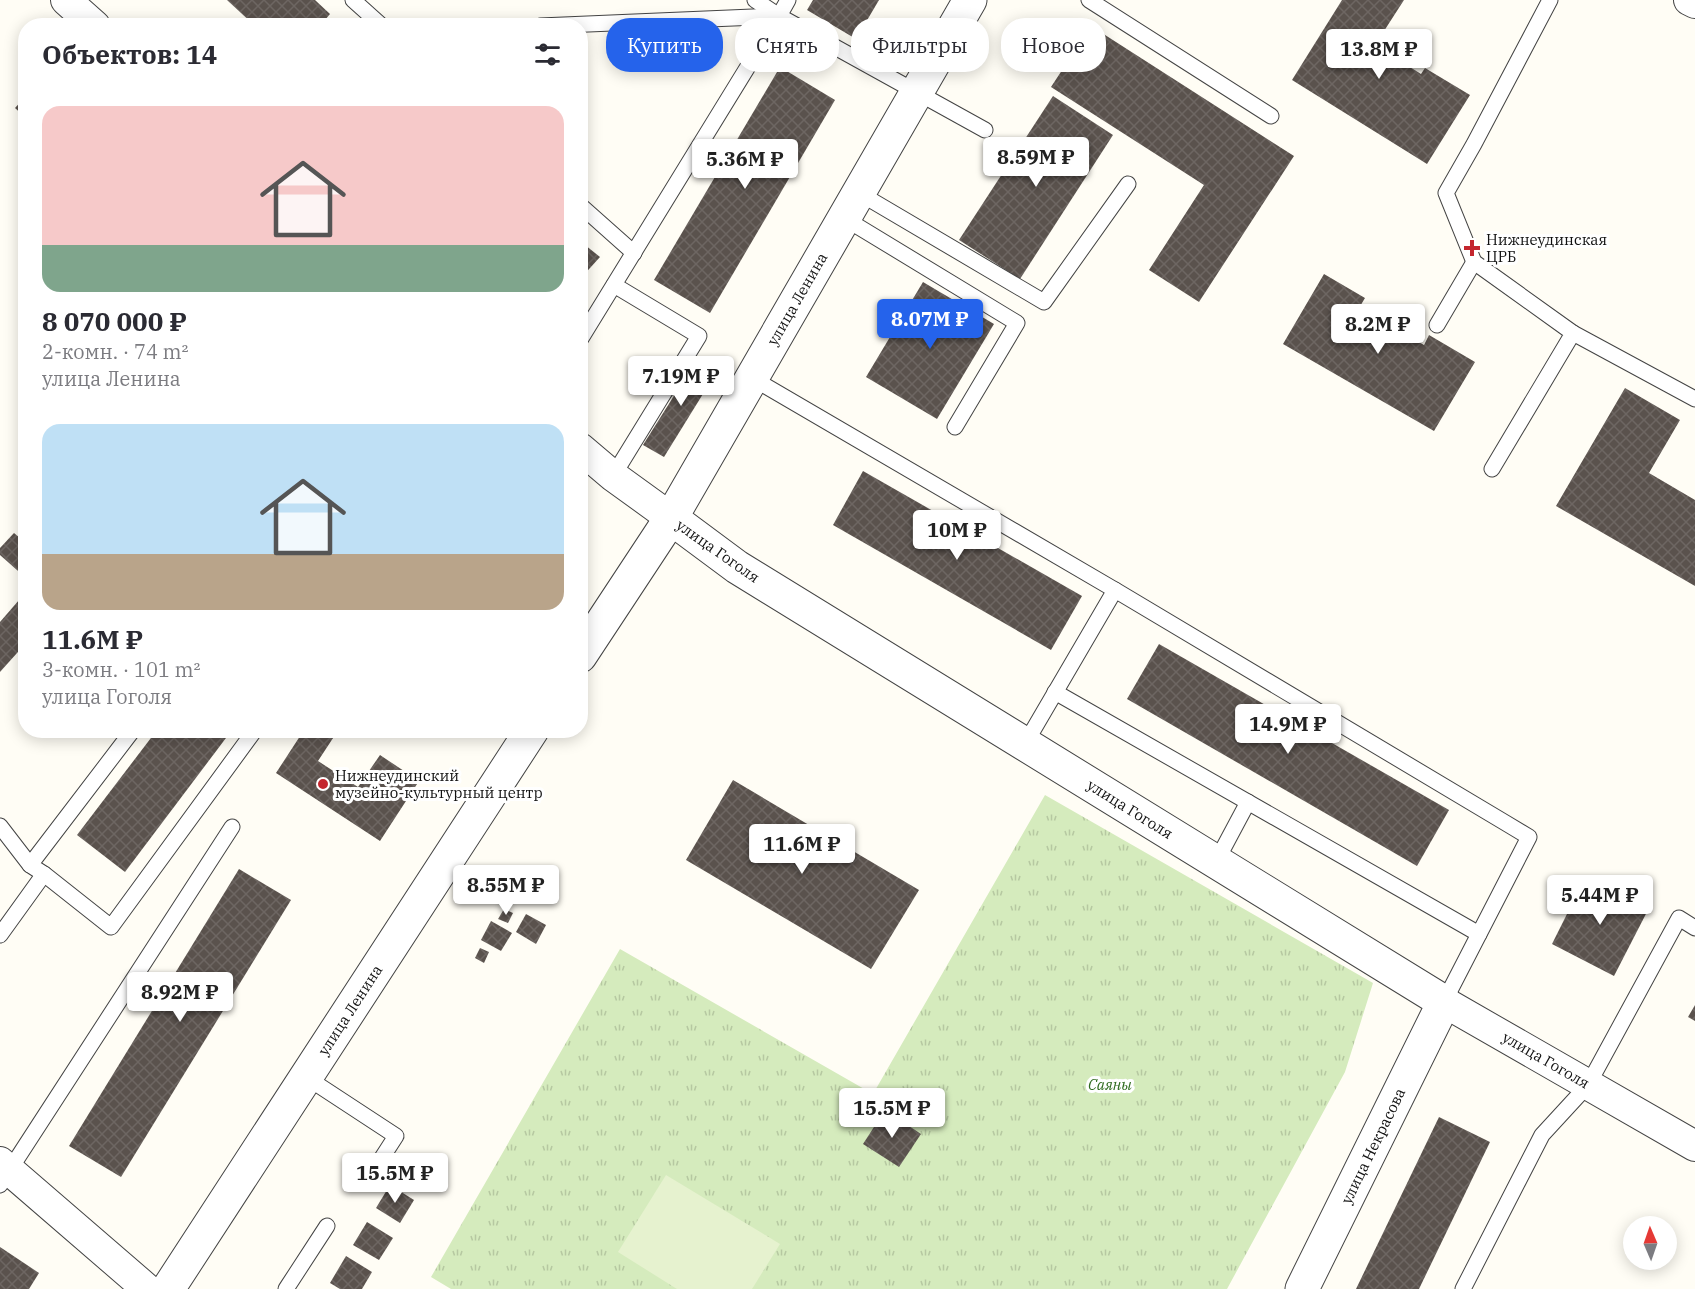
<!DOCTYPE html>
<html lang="ru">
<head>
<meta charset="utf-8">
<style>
	:root { --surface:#fff; --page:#f2f2f3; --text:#2b2b33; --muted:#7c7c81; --accent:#2563eb }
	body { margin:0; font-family:"IBM Plex Serif",serif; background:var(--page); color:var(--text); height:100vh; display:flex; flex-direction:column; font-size:22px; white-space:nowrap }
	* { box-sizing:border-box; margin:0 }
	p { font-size:20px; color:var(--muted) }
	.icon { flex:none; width:33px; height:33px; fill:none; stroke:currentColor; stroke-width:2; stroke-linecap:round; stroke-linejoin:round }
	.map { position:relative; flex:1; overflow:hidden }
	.panel { position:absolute; left:18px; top:18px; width:570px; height:720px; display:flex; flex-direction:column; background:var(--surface); border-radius:24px; box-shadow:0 3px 15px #0003 }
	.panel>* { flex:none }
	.top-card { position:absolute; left:606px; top:18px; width:570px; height:54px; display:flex; gap:12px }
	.needle { width:39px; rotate:358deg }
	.tools { position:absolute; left:1623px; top:1216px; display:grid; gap:12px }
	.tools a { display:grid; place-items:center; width:54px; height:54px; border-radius:50%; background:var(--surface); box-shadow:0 3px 15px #0003; font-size:30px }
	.price { position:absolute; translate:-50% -51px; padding:0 14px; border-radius:6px; background:#fff; color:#222; font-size:20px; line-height:39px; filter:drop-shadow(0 2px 3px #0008) }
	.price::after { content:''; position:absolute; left:50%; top:36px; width:18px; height:14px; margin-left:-9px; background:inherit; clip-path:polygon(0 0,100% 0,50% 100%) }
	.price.selected { background:var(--accent); color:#fff }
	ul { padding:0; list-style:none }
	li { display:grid; align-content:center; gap:12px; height:318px; padding:0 24px }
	li span { display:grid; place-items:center; height:186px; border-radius:18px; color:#555 }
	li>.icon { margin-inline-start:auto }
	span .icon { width:108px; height:108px; fill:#fffc; stroke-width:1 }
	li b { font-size:26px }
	h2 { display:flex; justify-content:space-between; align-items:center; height:72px; padding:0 24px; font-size:26px }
	.tag { padding:0 21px; border-radius:24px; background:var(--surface); box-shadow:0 3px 15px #0003; font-size:21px; line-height:54px }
	.tag.selected { background:var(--accent); color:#fff }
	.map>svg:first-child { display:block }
	.park { fill:url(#park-tufts) }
	.pitch { fill:#e6f2cf }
	.building { fill:url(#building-cross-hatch) }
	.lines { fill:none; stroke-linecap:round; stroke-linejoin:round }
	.service-casing { stroke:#444; stroke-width:17 }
	.minor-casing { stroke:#444; stroke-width:32 }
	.tertiary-casing { stroke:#444; stroke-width:35 }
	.service { stroke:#fff; stroke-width:15 }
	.minor { stroke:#fff; stroke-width:30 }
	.tertiary { stroke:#fff; stroke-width:33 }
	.poi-dot { fill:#c4262e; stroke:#fff; stroke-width:2 }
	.labels { text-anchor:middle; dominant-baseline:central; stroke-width:6; stroke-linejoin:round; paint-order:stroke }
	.poi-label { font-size:15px; fill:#111; stroke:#fff; text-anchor:start }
	.street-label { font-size:15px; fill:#111; stroke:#fff }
	.park-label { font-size:15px; font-style:italic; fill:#2f6b1f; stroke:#fff }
</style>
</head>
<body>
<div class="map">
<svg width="1695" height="1289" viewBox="0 0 1695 1289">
	<defs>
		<pattern id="park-tufts" width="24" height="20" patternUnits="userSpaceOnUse" patternTransform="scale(1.5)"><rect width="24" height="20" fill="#d5ebbd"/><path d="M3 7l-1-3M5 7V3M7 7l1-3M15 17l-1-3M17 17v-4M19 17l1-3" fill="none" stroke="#b6c8a1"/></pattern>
		<pattern id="building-cross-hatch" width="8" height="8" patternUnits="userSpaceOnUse" patternTransform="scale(1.5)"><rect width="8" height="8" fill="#5a524d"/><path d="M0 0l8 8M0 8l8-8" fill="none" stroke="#6d6662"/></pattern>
	</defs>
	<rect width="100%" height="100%" fill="#fffdf5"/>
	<!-- park -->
	<polygon class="park" points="1045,795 1373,983 1345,1072 1227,1289 451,1289 431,1277 620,949 873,1094"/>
	<!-- pitch -->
	<polygon class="pitch" points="666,1175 780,1244 752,1289 677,1289 618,1252"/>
	<!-- building -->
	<g class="building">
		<polygon points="227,0 315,0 330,14 320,26 255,26"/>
		<polygon points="813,0 879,0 856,39 807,10"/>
		<polygon points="1342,0 1404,0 1375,45 1421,74 1425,68 1470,95 1427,164 1292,80"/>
		<polygon points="1091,26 1294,156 1199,302 1149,270 1204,185 1051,87"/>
		<polygon points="780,67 835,100 710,313 654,280"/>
		<polygon points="26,96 26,118 15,108"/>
		<polygon points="1053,96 1113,135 1020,279 959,240"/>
		<polygon points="580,241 600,257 580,279"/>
		<polygon points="1324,274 1365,298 1359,308 1424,345 1429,335 1475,362 1434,431 1283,344"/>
		<polygon points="923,282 994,324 937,419 866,377"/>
		<polygon points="699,356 719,368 664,457 643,445"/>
		<polygon points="1625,388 1680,420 1649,473 1695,500 1695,586 1556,506"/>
		<polygon points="863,471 1082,596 1051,650 833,525"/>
		<polygon points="14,533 26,543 26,578 0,555 0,548"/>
		<polygon points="26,592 26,643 0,672 0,622"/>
		<polygon points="1159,644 1449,810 1417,866 1127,699"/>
		<polygon points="157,730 232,730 125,872 77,835"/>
		<polygon points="304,730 334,730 337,732 318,761 358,787 380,755 419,781 380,841 276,773"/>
		<polygon points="733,780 919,890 871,969 686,860"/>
		<polygon points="239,869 291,900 121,1177 69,1146"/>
		<polygon points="1586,876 1649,908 1614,976 1552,944"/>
		<polygon points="504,909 513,913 508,923 498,919"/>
		<polygon points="526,914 546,925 536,944 516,932"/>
		<polygon points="491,921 512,933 501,951 481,940"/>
		<polygon points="480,948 489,952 484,963 475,958"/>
		<polygon points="1695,1005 1695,1021 1688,1017"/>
		<polygon points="885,1110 921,1134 899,1167 863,1144"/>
		<polygon points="1439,1117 1490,1142 1419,1289 1356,1289"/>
		<polygon points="412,1153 435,1167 421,1191 398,1177"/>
		<polygon points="390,1185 414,1200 400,1223 376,1208"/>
		<polygon points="367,1222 393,1238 379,1260 353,1245"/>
		<polygon points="0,1247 39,1273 29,1289 0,1289"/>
		<polygon points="346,1256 372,1272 362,1289 340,1289 330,1283"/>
	</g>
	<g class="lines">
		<defs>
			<g id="service">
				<polyline points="353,0 382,26"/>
				<polyline points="755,0 779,16"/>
				<polyline points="1089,0 1271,116"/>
				<polyline points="779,16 788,0"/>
				<polyline points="540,26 779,16"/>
				<polyline points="859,193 1044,302 1128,184"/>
				<polyline points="580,205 634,253"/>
				<polyline points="844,218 1017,323 955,427"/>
				<polyline points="1437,325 1474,262"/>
				<polyline points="1573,333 1695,399"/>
				<polyline points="580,340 779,16 985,130"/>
				<polyline points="752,378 1115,590"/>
				<polyline points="1492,469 1573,333 1474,262 1446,193 1474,144 1550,0"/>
				<polyline points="613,476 699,336 614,285"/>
				<polyline points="1055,692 1479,934"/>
				<polyline points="1025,744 1115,590 1504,822 1529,837 1444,1002"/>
				<polyline points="0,826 30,865"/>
				<polyline points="1216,862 1248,802"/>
				<polyline points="44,874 111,927 255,730"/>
				<polyline points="0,935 44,874 30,865 133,730"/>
				<polyline points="306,1077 396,1136 367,1181"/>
				<polyline points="0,1185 232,827"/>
				<polyline points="286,1289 327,1226"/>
				<polyline points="1463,1289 1542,1135 1588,1085 1679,918 1695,928"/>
			</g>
			<g id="minor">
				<polyline points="66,0 95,26"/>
				<polyline points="1689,0 1695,3"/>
				<polyline points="580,448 613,476 671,518"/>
				<polyline points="1444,1002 1695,1146"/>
				<polyline points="0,1162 147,1289"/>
			</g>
			<g id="tertiary">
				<polyline points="671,518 737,567 1444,1002 1302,1289"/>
				<polyline points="580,656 671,518 970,0"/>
				<polyline points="168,1289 532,730"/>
			</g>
		</defs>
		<!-- service casing -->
		<use href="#service" class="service-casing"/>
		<!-- minor casing -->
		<use href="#minor" class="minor-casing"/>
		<!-- tertiary casing -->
		<use href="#tertiary" class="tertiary-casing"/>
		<!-- service -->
		<use href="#service" class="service"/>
		<!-- minor -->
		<use href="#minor" class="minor"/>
		<!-- tertiary -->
		<use href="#tertiary" class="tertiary"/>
	</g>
	<!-- markers -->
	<g class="poi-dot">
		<path d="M1469 239h6v6h6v6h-6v6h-6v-6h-6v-6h6z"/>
		<circle cx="323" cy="784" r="6"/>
	</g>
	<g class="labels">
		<!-- poi labels -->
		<g class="poi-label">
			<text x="1486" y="239">Нижнеудинская<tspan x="1486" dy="17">ЦРБ</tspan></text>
			<text x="335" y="775">Нижнеудинский<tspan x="335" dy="17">музейно-культурный центр</tspan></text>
		</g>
		<!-- street labels -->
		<g class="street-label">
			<text transform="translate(797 299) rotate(-60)">улица Ленина</text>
			<text transform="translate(718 551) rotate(35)">улица Гоголя</text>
			<text transform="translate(1130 809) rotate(32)">улица Гоголя</text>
			<text transform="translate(350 1010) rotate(-57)">улица Ленина</text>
			<text transform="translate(1546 1060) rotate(30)">улица Гоголя</text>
			<text transform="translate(1373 1146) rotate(-64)">улица Некрасова</text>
		</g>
		<!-- park labels -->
		<g class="park-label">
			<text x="1110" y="1084">Саяны</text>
		</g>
	</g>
</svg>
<div class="tools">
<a><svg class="needle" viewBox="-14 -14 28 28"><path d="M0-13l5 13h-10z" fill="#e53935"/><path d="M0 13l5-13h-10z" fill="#7c7c81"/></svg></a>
</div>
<b class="price" style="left:1379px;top:80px">13.8M ₽</b>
<b class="price" style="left:1036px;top:188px">8.59M ₽</b>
<b class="price" style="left:745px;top:190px">5.36M ₽</b>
<b class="price selected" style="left:930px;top:350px">8.07M ₽</b>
<b class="price" style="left:1378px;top:355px">8.2M ₽</b>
<b class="price" style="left:681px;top:407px">7.19M ₽</b>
<b class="price" style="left:957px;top:561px">10M ₽</b>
<b class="price" style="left:1288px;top:755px">14.9M ₽</b>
<b class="price" style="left:802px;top:875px">11.6M ₽</b>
<b class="price" style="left:506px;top:916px">8.55M ₽</b>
<b class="price" style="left:1600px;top:926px">5.44M ₽</b>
<b class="price" style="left:180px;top:1023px">8.92M ₽</b>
<b class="price" style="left:892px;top:1139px">15.5M ₽</b>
<b class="price" style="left:395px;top:1204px">15.5M ₽</b>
<div class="top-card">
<a class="tag selected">Купить</a>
<a class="tag">Снять</a>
<a class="tag">Фильтры</a>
<a class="tag">Новое</a>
</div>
<section class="panel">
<h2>Объектов: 14<svg class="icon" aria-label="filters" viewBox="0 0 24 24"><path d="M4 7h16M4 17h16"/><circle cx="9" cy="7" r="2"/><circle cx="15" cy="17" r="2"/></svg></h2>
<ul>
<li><span style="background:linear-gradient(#f6c9c9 75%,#7fa58c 0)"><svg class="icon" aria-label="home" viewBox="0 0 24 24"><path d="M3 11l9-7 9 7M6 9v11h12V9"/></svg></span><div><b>8 070 000 ₽</b><p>2-комн. · 74 m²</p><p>улица Ленина</p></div></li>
<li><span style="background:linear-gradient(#bfe0f5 70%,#b9a48a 0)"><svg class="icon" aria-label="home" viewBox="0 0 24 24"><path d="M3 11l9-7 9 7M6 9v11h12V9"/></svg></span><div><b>11.6M ₽</b><p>3-комн. · 101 m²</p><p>улица Гоголя</p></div></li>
</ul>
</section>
</div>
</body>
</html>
